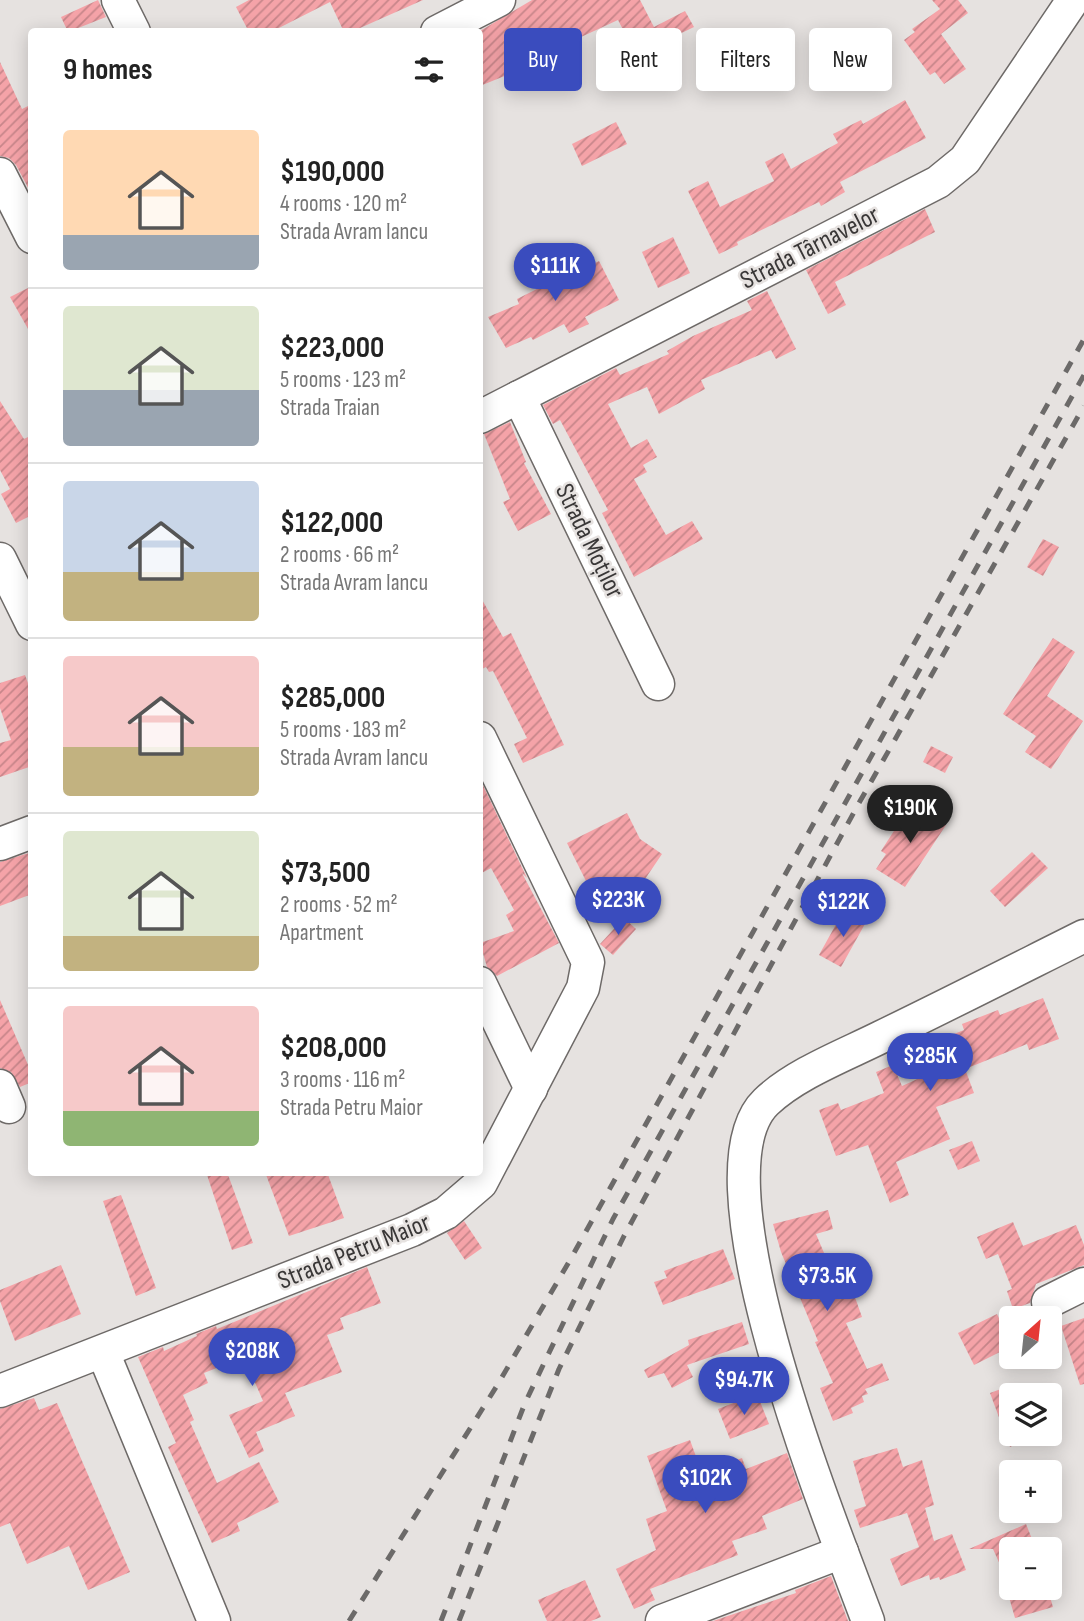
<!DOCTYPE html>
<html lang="en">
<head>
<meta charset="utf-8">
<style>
	:root { --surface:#fff; --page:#f2f2f2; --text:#222; --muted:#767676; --line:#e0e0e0; --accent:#3a4cbe }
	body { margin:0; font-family:"Sofia Sans Condensed",sans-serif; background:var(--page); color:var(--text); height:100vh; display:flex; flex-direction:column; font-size:26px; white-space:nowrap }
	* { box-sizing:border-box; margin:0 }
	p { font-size:23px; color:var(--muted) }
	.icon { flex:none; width:38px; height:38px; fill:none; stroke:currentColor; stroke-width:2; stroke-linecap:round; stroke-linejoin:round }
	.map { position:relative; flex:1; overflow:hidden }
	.details { position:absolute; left:28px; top:28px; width:455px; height:1148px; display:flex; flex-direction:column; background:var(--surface); border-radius:7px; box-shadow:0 4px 18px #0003 }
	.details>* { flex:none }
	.hud { position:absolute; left:504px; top:28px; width:474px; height:63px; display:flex; gap:14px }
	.needle { width:46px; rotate:27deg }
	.tools { position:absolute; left:999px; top:1306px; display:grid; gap:14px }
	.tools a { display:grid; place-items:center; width:63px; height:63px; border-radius:7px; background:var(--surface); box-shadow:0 4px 18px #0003; font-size:35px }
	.price { position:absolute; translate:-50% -60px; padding:0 16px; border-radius:24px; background:var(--accent); color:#fff; font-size:23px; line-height:46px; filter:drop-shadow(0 2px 4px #0008) }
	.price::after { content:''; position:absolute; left:50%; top:42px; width:21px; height:16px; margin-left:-10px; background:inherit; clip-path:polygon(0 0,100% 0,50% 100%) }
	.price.selected { background:#222; color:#fff }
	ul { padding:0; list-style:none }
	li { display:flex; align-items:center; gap:21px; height:175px; padding:0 35px }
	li+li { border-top:2px solid var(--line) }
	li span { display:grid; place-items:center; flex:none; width:196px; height:140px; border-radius:7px; color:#555 }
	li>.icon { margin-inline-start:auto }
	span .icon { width:84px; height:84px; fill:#fffc; stroke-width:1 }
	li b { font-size:30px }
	h2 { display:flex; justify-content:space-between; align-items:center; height:84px; padding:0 35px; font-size:30px }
	.tag { padding:0 24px; border-radius:7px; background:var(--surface); box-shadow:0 4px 18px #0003; font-size:24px; line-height:63px }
	.tag.selected { background:var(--accent); color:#fff }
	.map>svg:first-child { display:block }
	.building { fill:url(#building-hatch) }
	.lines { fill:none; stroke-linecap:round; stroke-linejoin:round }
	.minor-casing { stroke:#6e6a68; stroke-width:35 }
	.minor { stroke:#fff; stroke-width:32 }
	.rail { stroke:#6c6a69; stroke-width:5; stroke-dasharray:12 12; stroke-linecap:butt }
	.labels { text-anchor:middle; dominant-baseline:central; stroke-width:5; stroke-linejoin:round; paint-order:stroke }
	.street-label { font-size:26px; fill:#393737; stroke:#e6e2e0 }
</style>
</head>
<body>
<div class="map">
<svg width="1084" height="1621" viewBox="0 0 1084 1621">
	<defs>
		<pattern id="building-hatch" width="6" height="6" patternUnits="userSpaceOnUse" patternTransform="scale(1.75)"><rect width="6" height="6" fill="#f5a3a8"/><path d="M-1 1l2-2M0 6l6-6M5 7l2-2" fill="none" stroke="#c7868a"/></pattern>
	</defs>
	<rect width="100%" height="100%" fill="#e6e2e0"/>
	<!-- building -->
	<g class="building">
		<polygon points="98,0 106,17 68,32 61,17"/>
		<polygon points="249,0 423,0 351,32 344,32 330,2 271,32 249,32 236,7"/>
		<polygon points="532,0 640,0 654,27 685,11 694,27 636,55 618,20 581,37 579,33 528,57 531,65 480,86 480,31"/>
		<polygon points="932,0 958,0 968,13 941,34 966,69 944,84 935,72 930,75 904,40 915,32 912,29 940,9"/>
		<polygon points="0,62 22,109 32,104 32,195 16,165 9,158 0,156"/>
		<polygon points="905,100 926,138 840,182 845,192 821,206 819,202 737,242 738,245 719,254 688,191 708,181 720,207 774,181 765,162 783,153 791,169 838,143 833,134 861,120 863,124"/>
		<polygon points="616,122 627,144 582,166 572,144"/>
		<polygon points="925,209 935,232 835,282 846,305 828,314 806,270"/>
		<polygon points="673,237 690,273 658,288 642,252"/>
		<polygon points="554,253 566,277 599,261 619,300 585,317 589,324 569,333 564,324 533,340 531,337 506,348 488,317 519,304 517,299 545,285 534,263"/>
		<polygon points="32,286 32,336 10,297"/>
		<polygon points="767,291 796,349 776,359 771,350 701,380 705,389 659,414 647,387 608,404 631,448 647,439 657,457 643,465 647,472 634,479 666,535 692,521 703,539 634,577 602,513 608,510 560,420 553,424 543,405 616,368 620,375 669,354 667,351 693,336 752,310 747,301"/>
		<polygon points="0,401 24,439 32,435 32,515 16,523 1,494 10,489 0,470"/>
		<polygon points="510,422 526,462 524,463 551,514 518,531 503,502 510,499 484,434"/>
		<polygon points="1043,539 1059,547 1043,576 1027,567"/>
		<polygon points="480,596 503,637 511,633 564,745 523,763 514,744 527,738 493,671 489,672 486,667 480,670"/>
		<polygon points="1053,638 1075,652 1047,696 1083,721 1051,769 1025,752 1036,736 1003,714"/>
		<polygon points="25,675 32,694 32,766 0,777 0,743 11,740 0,708 0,683"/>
		<polygon points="931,746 953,757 945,773 923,762"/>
		<polygon points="480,779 527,878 522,873 559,943 497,976 487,967 480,943 514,931 506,915 514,910 491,868 480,874"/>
		<polygon points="912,803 946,825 905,887 876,869 886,854 881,851"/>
		<polygon points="627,813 640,839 662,854 618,919 598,905 567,843"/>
		<polygon points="32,852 32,894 0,906 0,862"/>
		<polygon points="1032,852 1048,868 1005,907 990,891"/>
		<polygon points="844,910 866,922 841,967 819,955"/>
		<polygon points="624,918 636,929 613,955 600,944"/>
		<polygon points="1043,998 1059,1039 1029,1050 1027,1044 965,1069 974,1093 936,1107 950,1139 896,1162 909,1195 890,1203 868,1145 836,1156 819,1110 838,1103 841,1110 884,1093 876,1072 893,1065 902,1086 944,1067 934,1042 964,1030 962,1024 998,1010 1000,1015"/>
		<polygon points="0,1000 32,1074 32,1082 20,1087 11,1072 0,1068"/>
		<polygon points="972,1141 980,1161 958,1170 949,1150"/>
		<polygon points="206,1172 227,1172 253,1243 232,1250"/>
		<polygon points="265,1172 327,1172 344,1218 289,1236"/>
		<polygon points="121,1195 156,1288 136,1296 103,1201"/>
		<polygon points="828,1210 833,1229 816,1234 841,1293 852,1289 862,1317 846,1323 867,1369 882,1363 889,1380 865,1389 868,1394 862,1396 864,1402 851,1408 853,1413 833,1421 820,1388 833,1383 815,1342 818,1341 781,1252 773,1224"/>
		<polygon points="464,1221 482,1248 465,1260 447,1233"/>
		<polygon points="1013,1222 1023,1246 1076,1225 1084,1245 1084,1265 1036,1284 1030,1303 1013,1309 1007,1291 1012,1289 998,1254 986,1259 977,1237"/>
		<polygon points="723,1249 735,1279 663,1305 654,1282 667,1278 664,1271"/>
		<polygon points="61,1265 81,1314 15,1341 0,1301 0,1290"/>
		<polygon points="367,1267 381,1303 340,1318 344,1329 327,1335 342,1372 285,1393 295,1416 256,1432 264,1451 249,1458 229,1415 263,1401 244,1357 204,1373 208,1383 183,1395 194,1420 190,1422 217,1483 259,1462 279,1502 237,1523 240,1531 212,1543 168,1447 176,1443 138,1357 163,1347 164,1351 197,1336 196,1334 216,1326 217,1329"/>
		<polygon points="997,1314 1012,1346 974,1365 958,1333"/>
		<polygon points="1084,1318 1084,1384 1080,1385 1061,1326"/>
		<polygon points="742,1322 749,1344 687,1365 693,1377 672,1388 664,1373 648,1378 644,1370 689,1345 688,1340"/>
		<polygon points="1012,1385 1012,1446 1010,1447 990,1393"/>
		<polygon points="757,1394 769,1424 730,1439 718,1409"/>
		<polygon points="34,1398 39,1410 57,1403 130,1572 88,1590 69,1546 27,1564 10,1523 0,1527 0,1409"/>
		<polygon points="690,1440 702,1473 742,1458 746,1469 787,1453 803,1499 762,1516 767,1529 732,1541 738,1555 650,1589 655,1600 634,1609 616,1569 656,1550 646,1519 667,1511 647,1456"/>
		<polygon points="897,1448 903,1467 922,1460 934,1505 925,1508 934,1541 952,1534 966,1570 940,1580 939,1577 930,1580 929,1575 901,1586 890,1559 919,1547 907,1513 860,1528 854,1510 866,1506 853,1461"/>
		<polygon points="1026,1524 1036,1549 1012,1549 1012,1587 1047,1587 1053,1607 1015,1618 1006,1587 1010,1587 993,1549 969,1549"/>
		<polygon points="831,1576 848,1621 713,1621 796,1593 795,1590"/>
		<polygon points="585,1580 601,1617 591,1621 547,1621 538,1600"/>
	</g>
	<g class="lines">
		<defs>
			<g id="minor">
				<polyline points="118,0 134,32"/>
				<polyline points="437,32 499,0"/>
				<polyline points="0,174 32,237"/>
				<polyline points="519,397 658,684"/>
				<polyline points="480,417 938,182 965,160 1073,0"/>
				<polyline points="0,559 32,624"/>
				<polyline points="0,844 32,832"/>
				<polyline points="480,983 531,1089"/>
				<polyline points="0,1086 9,1107"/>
				<polyline points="1048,1302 1084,1284"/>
				<polyline points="103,1352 214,1621"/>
				<polyline points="0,1391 412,1230 446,1213 481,1183 583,988 588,962 480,738"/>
				<polyline points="662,1621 842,1552"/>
				<path d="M 868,1621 C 834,1529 689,1176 766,1102 C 795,1074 845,1055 881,1037 C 949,1004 1016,970 1084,936"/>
			</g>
		</defs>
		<!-- minor casing -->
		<use href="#minor" class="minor-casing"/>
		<!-- minor -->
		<use href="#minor" class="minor"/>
		<!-- rail -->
		<g class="rail">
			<polyline points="349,1621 498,1384 570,1260 1084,339"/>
			<polyline points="441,1621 525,1403 613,1219 1084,375"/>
			<polyline points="459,1621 559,1369 624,1236 859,803 1084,406"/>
		</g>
	</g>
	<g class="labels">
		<!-- street labels -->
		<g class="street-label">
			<text transform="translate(810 248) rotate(-27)">Strada Târnavelor</text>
			<text transform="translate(589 541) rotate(64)">Strada Moților</text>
			<text transform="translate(354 1252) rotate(-22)">Strada Petru Maior</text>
		</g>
	</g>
</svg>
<div class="tools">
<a><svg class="needle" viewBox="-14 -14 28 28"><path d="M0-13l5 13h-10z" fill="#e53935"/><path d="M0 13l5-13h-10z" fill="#767676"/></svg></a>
<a><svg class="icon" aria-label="layers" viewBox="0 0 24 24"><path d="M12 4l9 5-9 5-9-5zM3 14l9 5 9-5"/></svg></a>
<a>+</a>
<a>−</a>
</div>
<b class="price" style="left:555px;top:303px">$111K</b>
<b class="price selected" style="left:910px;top:845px">$190K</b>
<b class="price" style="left:618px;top:937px">$223K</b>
<b class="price" style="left:843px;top:939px">$122K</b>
<b class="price" style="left:930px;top:1093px">$285K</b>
<b class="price" style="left:827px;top:1313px">$73.5K</b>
<b class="price" style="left:252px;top:1388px">$208K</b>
<b class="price" style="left:744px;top:1417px">$94.7K</b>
<b class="price" style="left:705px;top:1515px">$102K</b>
<div class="hud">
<a class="tag selected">Buy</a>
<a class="tag">Rent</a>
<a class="tag">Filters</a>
<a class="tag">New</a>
</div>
<section class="details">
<h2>9 homes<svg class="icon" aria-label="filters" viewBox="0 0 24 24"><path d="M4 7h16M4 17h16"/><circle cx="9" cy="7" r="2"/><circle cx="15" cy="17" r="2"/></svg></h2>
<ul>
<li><span style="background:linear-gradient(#ffd9b3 75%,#9aa5b1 0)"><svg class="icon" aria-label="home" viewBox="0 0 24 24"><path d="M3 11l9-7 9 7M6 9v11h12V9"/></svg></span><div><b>$190,000</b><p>4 rooms · 120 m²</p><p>Strada Avram Iancu</p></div></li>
<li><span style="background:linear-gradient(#dfe7d0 60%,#9aa5b1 0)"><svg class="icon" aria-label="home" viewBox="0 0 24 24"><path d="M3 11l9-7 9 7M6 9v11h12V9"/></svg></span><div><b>$223,000</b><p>5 rooms · 123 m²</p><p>Strada Traian</p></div></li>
<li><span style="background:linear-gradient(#c9d6e8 65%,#c2b280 0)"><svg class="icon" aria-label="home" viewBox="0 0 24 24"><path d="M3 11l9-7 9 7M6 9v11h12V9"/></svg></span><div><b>$122,000</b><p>2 rooms · 66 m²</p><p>Strada Avram Iancu</p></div></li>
<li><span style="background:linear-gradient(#f6c9c9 65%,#c2b280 0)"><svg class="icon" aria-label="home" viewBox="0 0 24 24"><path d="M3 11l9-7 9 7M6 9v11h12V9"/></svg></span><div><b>$285,000</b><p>5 rooms · 183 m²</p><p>Strada Avram Iancu</p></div></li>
<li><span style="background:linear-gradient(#dfe7d0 75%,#c2b280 0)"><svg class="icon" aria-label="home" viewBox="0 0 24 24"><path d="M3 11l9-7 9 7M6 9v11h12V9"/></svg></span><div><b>$73,500</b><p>2 rooms · 52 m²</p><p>Apartment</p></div></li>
<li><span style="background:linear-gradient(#f6c9c9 75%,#8fb573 0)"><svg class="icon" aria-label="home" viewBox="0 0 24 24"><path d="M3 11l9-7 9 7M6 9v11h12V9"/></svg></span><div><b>$208,000</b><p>3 rooms · 116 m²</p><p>Strada Petru Maior</p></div></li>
</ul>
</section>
</div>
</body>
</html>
